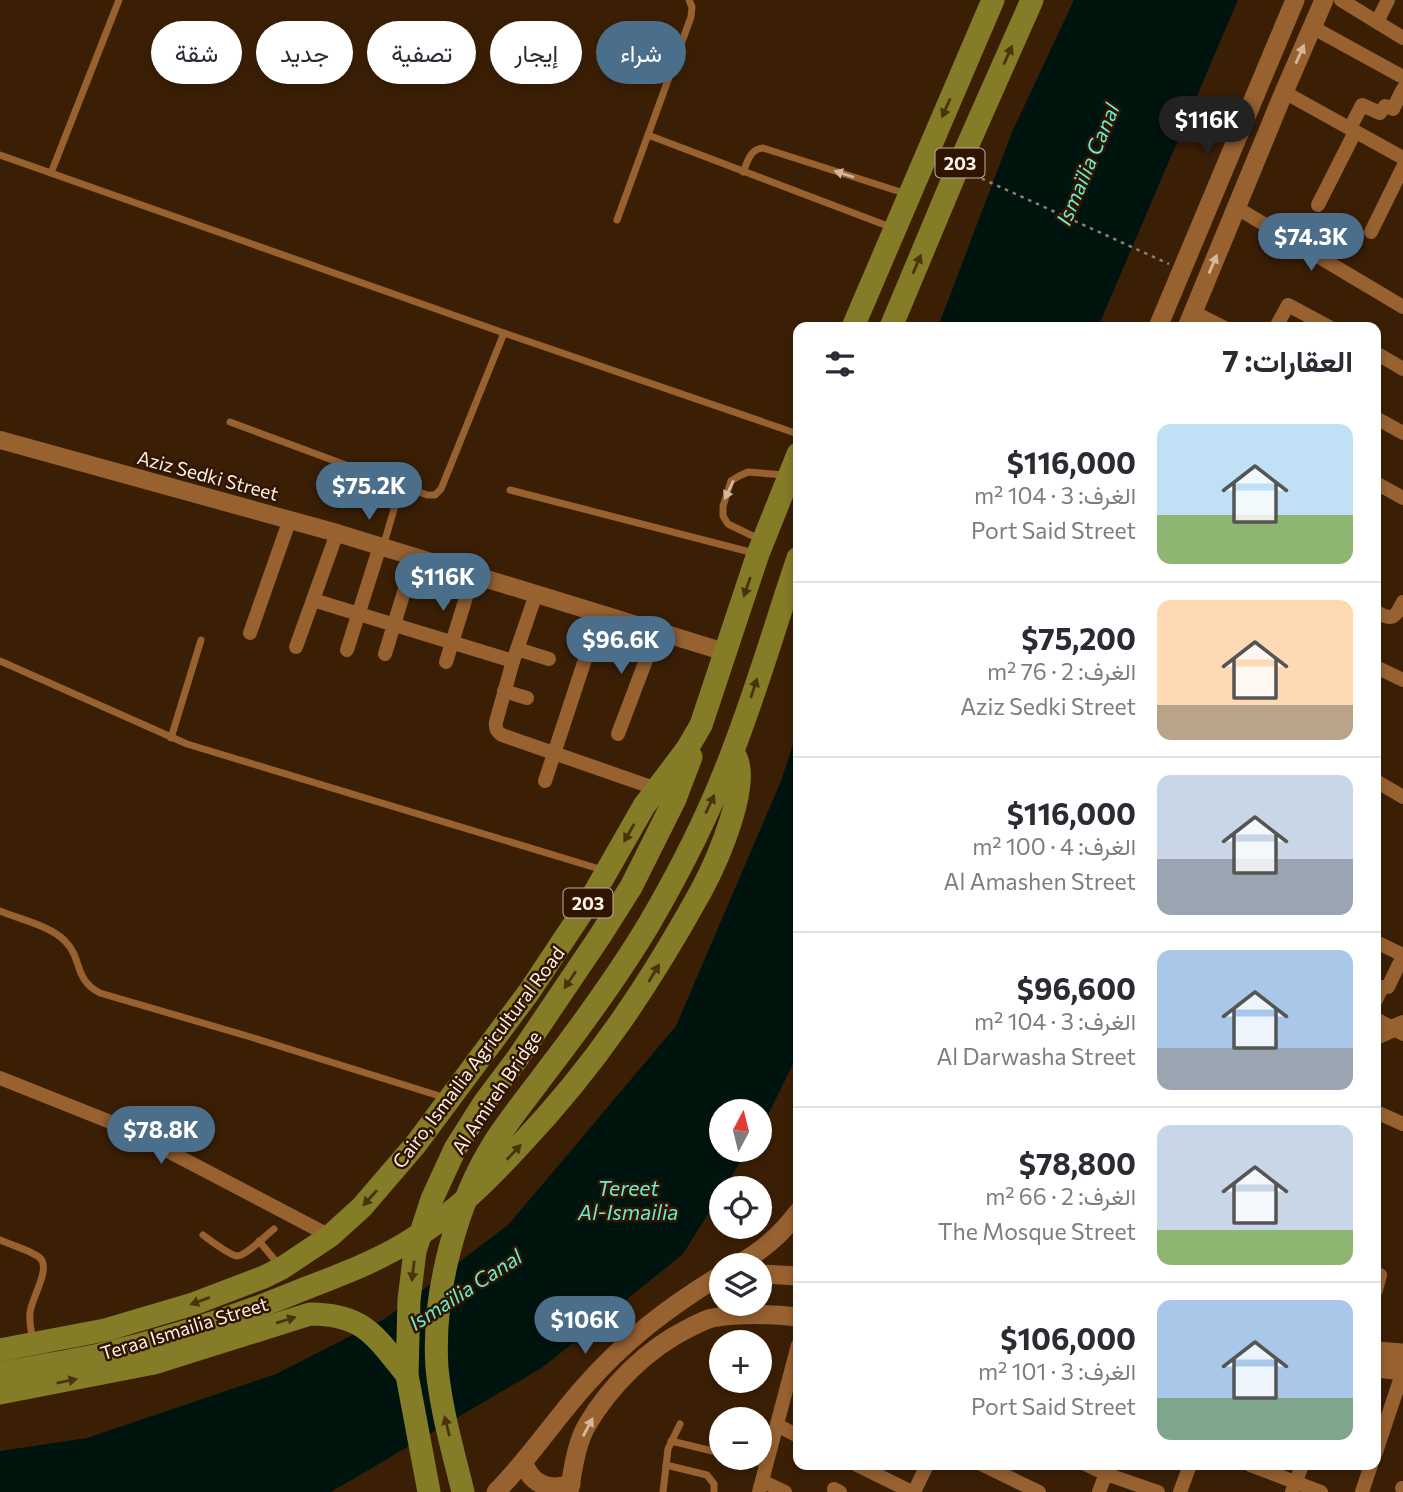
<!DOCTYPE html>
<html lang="ar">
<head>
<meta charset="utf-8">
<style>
	:root { --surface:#fff; --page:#f7f7f7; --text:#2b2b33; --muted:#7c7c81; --line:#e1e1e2; --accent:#4b6e8b }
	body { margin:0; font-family:Commissioner,Vazirmatn,sans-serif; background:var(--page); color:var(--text); direction:rtl; height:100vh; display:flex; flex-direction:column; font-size:26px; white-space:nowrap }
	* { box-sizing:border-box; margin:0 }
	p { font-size:23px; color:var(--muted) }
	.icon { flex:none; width:38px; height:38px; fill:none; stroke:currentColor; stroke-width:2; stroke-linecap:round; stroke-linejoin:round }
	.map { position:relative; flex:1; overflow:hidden; direction:ltr }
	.panel { position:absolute; left:793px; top:322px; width:588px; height:1148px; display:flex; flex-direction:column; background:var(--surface); border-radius:14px; box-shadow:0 4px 10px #0003; direction:rtl }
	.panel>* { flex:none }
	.hud { position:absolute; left:21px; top:21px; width:665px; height:63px; direction:rtl; display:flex; gap:14px }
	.needle { width:46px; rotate:7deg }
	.tools { position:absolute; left:709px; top:1099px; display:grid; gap:14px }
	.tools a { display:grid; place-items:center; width:63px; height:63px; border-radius:50%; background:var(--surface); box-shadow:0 4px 10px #0003; font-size:35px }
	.price { position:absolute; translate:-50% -60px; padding:0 16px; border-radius:24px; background:var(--accent); color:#fff; font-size:23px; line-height:46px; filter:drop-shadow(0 2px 4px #0008) }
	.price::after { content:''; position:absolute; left:50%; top:42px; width:21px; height:16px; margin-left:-10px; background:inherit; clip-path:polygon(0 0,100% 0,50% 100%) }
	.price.current { background:#222; color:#fff }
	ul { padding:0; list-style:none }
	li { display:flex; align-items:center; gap:21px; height:175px; padding:0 28px }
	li+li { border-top:2px solid var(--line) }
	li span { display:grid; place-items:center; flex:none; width:196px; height:140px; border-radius:14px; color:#555 }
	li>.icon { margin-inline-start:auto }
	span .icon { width:84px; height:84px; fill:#fffc; stroke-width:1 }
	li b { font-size:30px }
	h2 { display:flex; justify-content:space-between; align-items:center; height:84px; padding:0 28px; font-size:30px }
	.tag { padding:0 24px; border-radius:32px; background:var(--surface); box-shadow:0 4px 10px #0003; font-size:24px; line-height:63px }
	.tag.current { background:var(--accent); color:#fff }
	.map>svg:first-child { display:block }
	.water { fill:#00140f }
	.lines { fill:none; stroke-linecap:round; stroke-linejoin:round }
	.path { stroke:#937e6c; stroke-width:2.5; stroke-dasharray:3.5 5; stroke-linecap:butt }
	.service { stroke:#986130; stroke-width:7 }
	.minor { stroke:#986130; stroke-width:14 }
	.tertiary { stroke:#986130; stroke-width:18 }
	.secondary { stroke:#986130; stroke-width:19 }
	.primary { stroke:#857c27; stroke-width:23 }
	.oneway { fill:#d5b79d }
	.oneway2 { fill:#4a340c }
	.labels { text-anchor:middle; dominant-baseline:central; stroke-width:5; stroke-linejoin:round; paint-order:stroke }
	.shield { fill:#301500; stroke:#c0aea1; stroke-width:2 }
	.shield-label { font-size:18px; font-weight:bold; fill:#fdf0e6 }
	.street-label { font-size:19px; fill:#fdf0e6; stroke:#301500 }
	.water-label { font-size:21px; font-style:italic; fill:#66edd5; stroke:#301500 }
</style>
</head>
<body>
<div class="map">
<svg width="1403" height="1492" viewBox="0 0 1403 1492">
	<rect width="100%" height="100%" fill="#3b1f05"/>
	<!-- water -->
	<g class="water">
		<polygon points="1074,0 1238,0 1098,327 938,327 1012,132"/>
		<polygon points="798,729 798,1054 760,1131 760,1111 721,1111 721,1150 748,1150 724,1188 721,1188 721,1193 683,1254 543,1367 331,1492 0,1492 0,1451 87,1438 276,1374 386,1318 509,1224 676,1026 781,781"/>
	</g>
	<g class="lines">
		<!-- path -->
		<polyline class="path" points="974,175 1169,264"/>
		<!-- service -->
		<g class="service">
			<polyline points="648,135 893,228"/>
			<polyline points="0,155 504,333 798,434"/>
			<path d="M 743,172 C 748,161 750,149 763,148 L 907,194"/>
			<polyline points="51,173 119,0"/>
			<polyline points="617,220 691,17 692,7 689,0"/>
			<polyline points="230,422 427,495 435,495 441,489 504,333"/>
			<polyline points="510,490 754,553"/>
			<polyline points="761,540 728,524 723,516 723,506 731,481 739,476 748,472 784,475"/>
			<polyline points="383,547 401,485"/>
			<polyline points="0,661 187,744 603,870"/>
			<polyline points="171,738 201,640"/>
			<path d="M 0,911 C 19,919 51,926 65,941 C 83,959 73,979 100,993 L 254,1038 L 446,1098"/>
			<path d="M 203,1235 C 210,1240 229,1255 237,1256 C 246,1256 266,1235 274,1229"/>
			<path d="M 0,1240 C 10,1245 34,1251 41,1259 C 50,1271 31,1299 30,1313 C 29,1322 31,1331 33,1340"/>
			<polyline points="259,1241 279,1265"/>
			<polyline points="671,1441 721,1453"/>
			<polyline points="743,1458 766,1464"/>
			<polyline points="666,1465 707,1475 714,1484 714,1492"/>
			<polyline points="663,1492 668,1449 680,1424"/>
		</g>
		<!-- minor -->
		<g class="minor">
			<polyline points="1341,0 1403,38"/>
			<polyline points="1377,22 1388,0"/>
			<polyline points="1312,27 1403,77"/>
			<polyline points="1284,92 1403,158"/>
			<polyline points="1350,128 1362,105 1380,113 1385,106 1393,109 1403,89"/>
			<polyline points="1318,205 1355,132"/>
			<polyline points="1237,208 1403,307"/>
			<polyline points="1371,232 1403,167"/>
			<polyline points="1193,312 1223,327"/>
			<polyline points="1276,327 1288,305 1329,327"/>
			<polyline points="1376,353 1403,369"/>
			<polyline points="1376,418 1403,433"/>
			<polyline points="1376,483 1403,498"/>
			<path d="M 536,594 L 513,661 L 496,722 C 495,729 497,732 502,735 L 657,789"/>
			<polyline points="313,600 513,661"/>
			<path d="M 1376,612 C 1393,621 1395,618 1403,602"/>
			<polyline points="250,633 290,519"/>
			<polyline points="296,647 337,533"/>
			<polyline points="517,649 549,659"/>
			<polyline points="347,650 380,546"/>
			<polyline points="385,654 415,556"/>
			<polyline points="446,662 473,575"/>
			<polyline points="1376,667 1403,680"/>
			<polyline points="504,691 527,698"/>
			<polyline points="618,734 657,631"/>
			<polyline points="545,781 600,614"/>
			<polyline points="1376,781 1403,797"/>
			<polyline points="1376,942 1401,954 1402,958 1388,987 1382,987 1376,1000"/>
			<polyline points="1376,1019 1403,1034"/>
			<polyline points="0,1078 108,1121 145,1139 330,1236"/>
			<polyline points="1376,1112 1403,1124"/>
			<polyline points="1376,1290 1380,1275"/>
			<polyline points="777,1425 798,1436"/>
			<polyline points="1376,1452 1403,1371"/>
			<polyline points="857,1465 912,1492"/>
			<polyline points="983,1465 1039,1492"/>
			<polyline points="1087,1465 1106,1474 1158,1492"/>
			<polyline points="1250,1465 1321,1492"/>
			<polyline points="762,1481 785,1492"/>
			<polyline points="1402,1488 1403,1488"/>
			<polyline points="834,1489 840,1492"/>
			<polyline points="759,1492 798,1345"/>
			<polyline points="914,1492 927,1465"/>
			<polyline points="1099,1492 1109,1465"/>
			<polyline points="1180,1492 1190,1465"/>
			<polyline points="1292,1492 1302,1465"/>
			<polyline points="1362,1492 1371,1465"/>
		</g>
		<!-- tertiary -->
		<g class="tertiary">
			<polyline points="0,440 337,533 725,652"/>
			<polyline points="1376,1036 1403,1024"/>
		</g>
		<!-- secondary -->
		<g class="secondary">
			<polyline points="1158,327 1295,0"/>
			<polyline points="1187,327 1284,92 1324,0"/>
			<path d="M 737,1265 C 762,1251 781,1235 798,1212"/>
			<polyline points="760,1274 798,1276"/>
			<polyline points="1376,1351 1403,1353"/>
			<polyline points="1376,1368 1403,1371"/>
			<path d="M 524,1462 C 530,1484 550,1492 571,1484"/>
			<path d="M 496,1492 C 528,1460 553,1422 583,1388 C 624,1341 668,1307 721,1275"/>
			<path d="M 569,1492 C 573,1470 576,1444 587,1425 C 610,1386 647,1349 687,1329 C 695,1325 704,1320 712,1318 C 740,1313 770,1314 798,1317"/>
		</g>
		<!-- primary -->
		<g class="primary">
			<polyline points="853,327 993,0"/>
			<polyline points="891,327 958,167 1032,0"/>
			<polyline points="0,1350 105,1330 193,1304 264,1277 282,1268 330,1236 362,1207 416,1144 529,992 592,897 644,806 687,749 701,725 758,554 798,454"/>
			<path d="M 0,1373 C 33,1367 66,1362 99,1355 C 171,1338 241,1315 309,1287 C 345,1273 382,1259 414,1238 C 455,1213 489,1179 521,1144 C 595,1066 649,985 701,891 C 715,865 755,778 733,753"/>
			<path d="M 0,1393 L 154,1363 L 310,1314 C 364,1314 375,1336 407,1375"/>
			<polyline points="429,1492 407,1375 409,1300 415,1251 432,1199 455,1149 484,1103 517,1059 600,936 631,887 675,799 691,757"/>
			<path d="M 463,1492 C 453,1451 441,1410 437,1368 C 432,1294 456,1202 496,1140 C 511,1117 529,1095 546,1072 C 582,1025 618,976 649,924 C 680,871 710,812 732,753 C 757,689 776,623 798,558"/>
		</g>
	</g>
	<!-- one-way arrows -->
	<defs><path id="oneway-solid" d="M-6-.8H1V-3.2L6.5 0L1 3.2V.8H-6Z" transform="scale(1.75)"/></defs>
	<g class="oneway">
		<use href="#oneway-solid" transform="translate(1300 54) rotate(-66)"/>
		<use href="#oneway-solid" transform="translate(844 174) rotate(-162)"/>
		<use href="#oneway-solid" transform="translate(1213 264) rotate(-67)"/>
		<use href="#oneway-solid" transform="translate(729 490) rotate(115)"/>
		<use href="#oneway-solid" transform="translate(588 1427) rotate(-62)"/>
	</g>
	<g class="oneway2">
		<use href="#oneway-solid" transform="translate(1008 55) rotate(-66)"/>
		<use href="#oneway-solid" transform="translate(946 108) rotate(114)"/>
		<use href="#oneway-solid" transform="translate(917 264) rotate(-67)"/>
		<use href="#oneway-solid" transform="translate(747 587) rotate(109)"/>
		<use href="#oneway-solid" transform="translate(754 688) rotate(-72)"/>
		<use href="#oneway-solid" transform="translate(710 804) rotate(-65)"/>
		<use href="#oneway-solid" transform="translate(629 833) rotate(119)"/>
		<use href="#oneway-solid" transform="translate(654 973) rotate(-59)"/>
		<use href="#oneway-solid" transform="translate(570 980) rotate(124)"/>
		<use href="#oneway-solid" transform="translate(514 1152) rotate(-47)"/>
		<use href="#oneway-solid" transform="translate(370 1198) rotate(132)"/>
		<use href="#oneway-solid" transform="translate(413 1271) rotate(97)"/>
		<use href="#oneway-solid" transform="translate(200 1301) rotate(160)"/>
		<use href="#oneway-solid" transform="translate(286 1320) rotate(-17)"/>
		<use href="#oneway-solid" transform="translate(67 1381) rotate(-11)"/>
		<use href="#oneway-solid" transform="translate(447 1426) rotate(-104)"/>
	</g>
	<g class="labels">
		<!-- shield labels -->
		<g class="shield">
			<rect x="935.5" y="148.5" width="49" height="29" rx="5"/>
			<rect x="563.5" y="888.5" width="49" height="29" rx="5"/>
		</g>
		<g class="shield-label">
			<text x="960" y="163">203</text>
			<text x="588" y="903">203</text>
		</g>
		<!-- street labels -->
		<g class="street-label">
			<text transform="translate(208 475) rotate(15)">Aziz Sedki Street</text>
			<text transform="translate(478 1057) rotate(-53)">Cairo, Ismailia Agricultural Road</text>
			<text transform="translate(496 1092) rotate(-56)">Al Amireh Bridge</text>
			<text transform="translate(184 1328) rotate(-17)">Teraa Ismailia Street</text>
		</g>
		<!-- water labels -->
		<g class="water-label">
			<text transform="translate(1087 164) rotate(-67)">Ismaïlia Canal</text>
			<text x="628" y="1187">Tereet<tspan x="628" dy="24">Al-Ismailia</tspan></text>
			<text transform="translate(465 1289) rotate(-33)">Ismaïlia Canal</text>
		</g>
	</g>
</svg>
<div class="tools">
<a><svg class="needle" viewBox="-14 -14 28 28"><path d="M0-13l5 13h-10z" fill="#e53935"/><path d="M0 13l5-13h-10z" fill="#7c7c81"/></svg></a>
<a><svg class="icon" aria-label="locate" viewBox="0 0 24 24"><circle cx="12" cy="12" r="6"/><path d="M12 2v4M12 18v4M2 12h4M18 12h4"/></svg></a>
<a><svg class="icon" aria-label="layers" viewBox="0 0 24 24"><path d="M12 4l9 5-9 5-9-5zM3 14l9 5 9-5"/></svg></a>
<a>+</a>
<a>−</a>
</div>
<b class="price current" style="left:1207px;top:156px">$116K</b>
<b class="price" style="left:1311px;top:273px">$74.3K</b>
<b class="price" style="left:369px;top:522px">$75.2K</b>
<b class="price" style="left:443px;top:613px">$116K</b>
<b class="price" style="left:621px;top:676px">$96.6K</b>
<b class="price" style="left:161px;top:1166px">$78.8K</b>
<b class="price" style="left:585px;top:1356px">$106K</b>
<div class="hud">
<a class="tag current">شراء</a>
<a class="tag">إيجار</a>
<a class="tag">تصفية</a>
<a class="tag">جديد</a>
<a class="tag">شقة</a>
</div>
<section class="panel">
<h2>العقارات: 7<svg class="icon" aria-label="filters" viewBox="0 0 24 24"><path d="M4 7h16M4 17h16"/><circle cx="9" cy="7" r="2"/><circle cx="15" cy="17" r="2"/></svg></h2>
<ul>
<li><span style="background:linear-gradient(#bfe0f5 65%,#8fb573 0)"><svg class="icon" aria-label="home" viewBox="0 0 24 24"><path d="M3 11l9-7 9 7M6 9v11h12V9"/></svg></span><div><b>$116,000</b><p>الغرف: 3 · 104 m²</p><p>Port Said Street</p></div></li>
<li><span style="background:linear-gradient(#ffd9b3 75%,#b9a48a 0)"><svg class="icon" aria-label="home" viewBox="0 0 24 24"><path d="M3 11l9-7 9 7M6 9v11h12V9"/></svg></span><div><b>$75,200</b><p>الغرف: 2 · 76 m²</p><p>Aziz Sedki Street</p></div></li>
<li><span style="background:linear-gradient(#c9d6e8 60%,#9aa5b1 0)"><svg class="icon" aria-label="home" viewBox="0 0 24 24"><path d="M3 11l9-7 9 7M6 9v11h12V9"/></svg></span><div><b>$116,000</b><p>الغرف: 4 · 100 m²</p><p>Al Amashen Street</p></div></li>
<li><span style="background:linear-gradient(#a9c7e8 70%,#9aa5b1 0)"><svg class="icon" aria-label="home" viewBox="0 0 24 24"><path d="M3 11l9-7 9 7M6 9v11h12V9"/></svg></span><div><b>$96,600</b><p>الغرف: 3 · 104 m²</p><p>Al Darwasha Street</p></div></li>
<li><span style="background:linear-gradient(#c9d6e8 75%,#8fb573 0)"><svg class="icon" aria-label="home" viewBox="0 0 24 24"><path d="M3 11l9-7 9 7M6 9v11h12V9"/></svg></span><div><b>$78,800</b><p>الغرف: 2 · 66 m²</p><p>The Mosque Street</p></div></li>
<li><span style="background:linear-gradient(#a9c7e8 70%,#7fa58c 0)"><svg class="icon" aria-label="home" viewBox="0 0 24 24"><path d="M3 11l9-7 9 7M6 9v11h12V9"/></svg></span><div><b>$106,000</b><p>الغرف: 3 · 101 m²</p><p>Port Said Street</p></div></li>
</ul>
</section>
</div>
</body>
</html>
